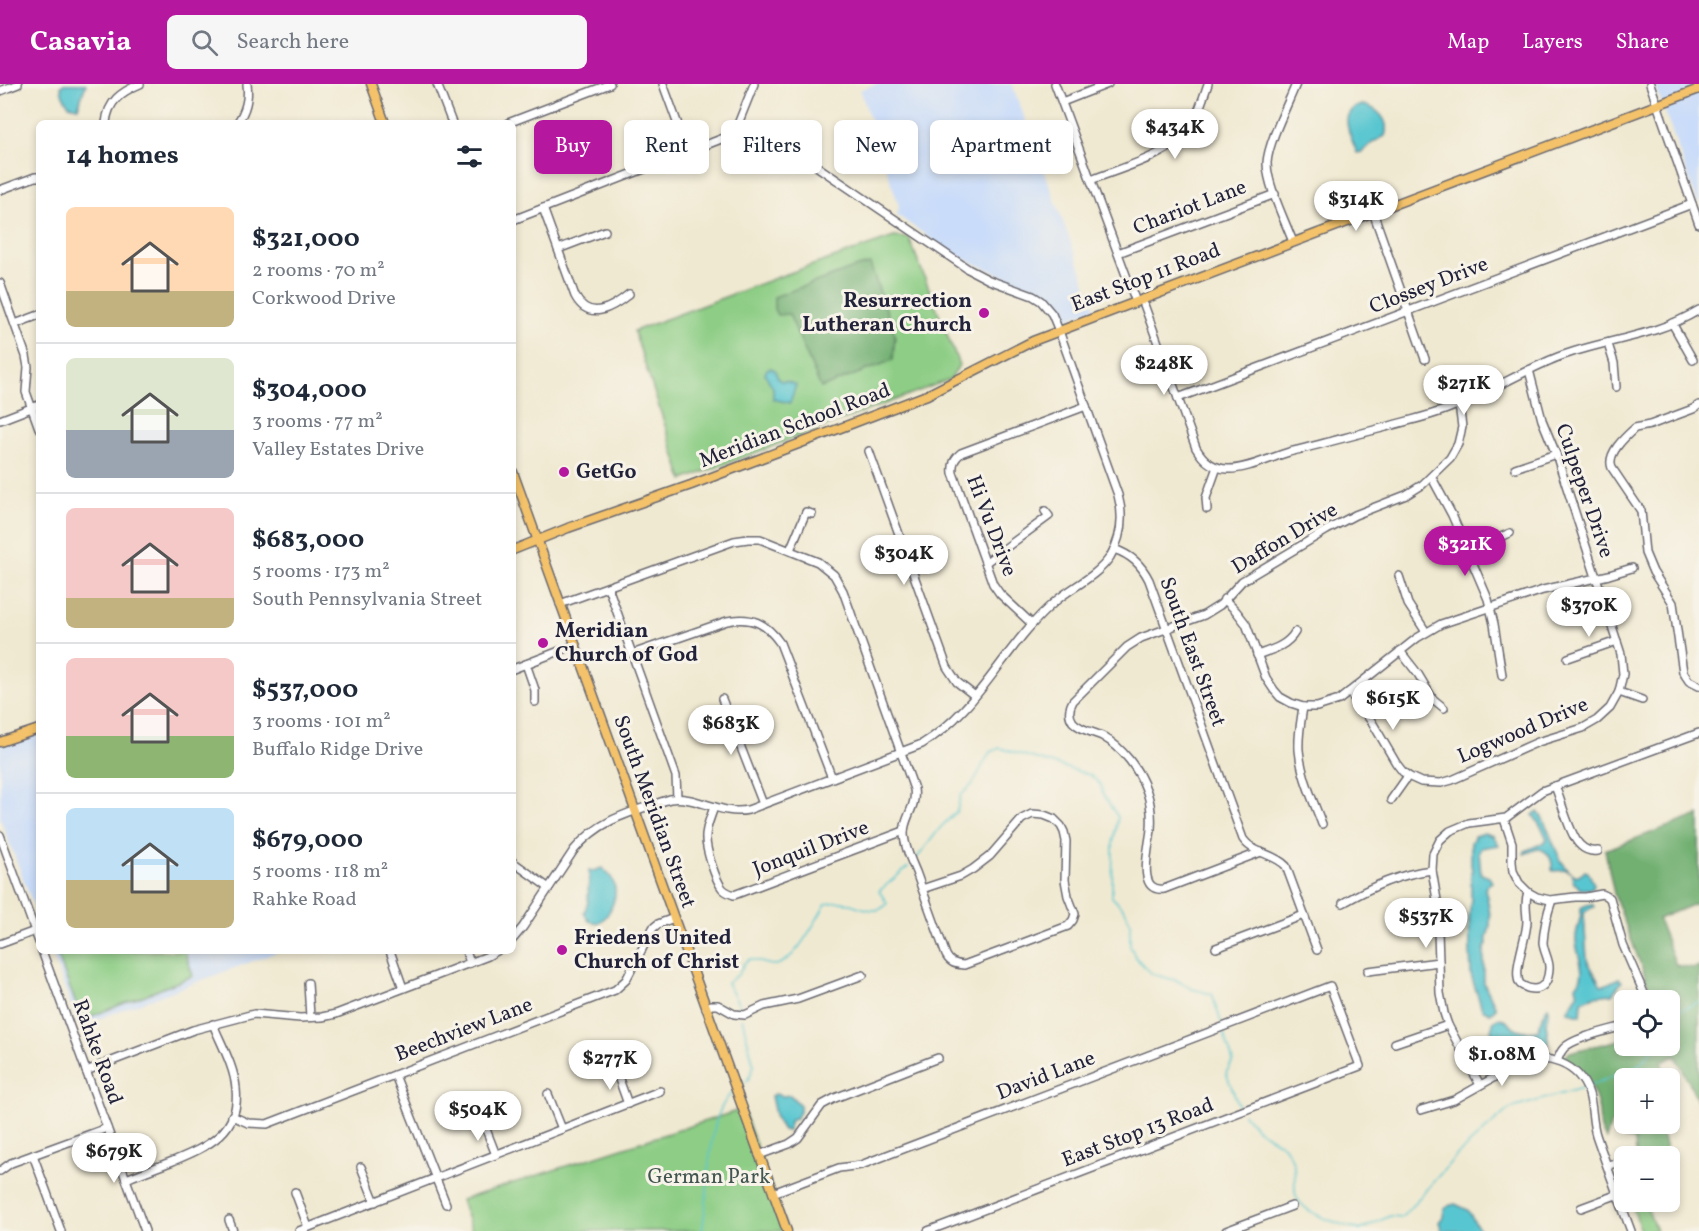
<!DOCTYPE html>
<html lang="en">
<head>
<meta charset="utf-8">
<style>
	:root { --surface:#fff; --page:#f6f6f7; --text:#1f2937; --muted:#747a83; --line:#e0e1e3; --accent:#b5179e }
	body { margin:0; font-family:Vollkorn,serif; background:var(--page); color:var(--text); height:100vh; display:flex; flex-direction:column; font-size:22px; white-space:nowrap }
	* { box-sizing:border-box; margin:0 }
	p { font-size:20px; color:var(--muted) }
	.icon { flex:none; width:33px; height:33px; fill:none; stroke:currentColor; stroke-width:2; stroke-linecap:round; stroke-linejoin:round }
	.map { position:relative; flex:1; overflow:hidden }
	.panel { position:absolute; left:36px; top:36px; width:480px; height:834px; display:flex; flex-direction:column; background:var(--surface); border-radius:9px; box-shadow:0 3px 9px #0003 }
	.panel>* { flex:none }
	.hud { position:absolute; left:534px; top:36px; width:570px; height:54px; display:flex; gap:12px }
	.buttons { position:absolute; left:1614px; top:906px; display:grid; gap:12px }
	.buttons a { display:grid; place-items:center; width:66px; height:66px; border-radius:9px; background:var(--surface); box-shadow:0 3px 9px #0003; font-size:30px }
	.price { position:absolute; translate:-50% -51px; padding:0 14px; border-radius:21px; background:#fff; color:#222; font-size:20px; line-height:39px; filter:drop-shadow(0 2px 3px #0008) }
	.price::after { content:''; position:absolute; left:50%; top:36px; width:18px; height:14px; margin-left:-9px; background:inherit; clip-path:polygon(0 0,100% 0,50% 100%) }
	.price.on { background:var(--accent); color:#fff }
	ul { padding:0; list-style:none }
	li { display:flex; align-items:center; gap:18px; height:150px; padding:0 30px }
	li+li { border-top:2px solid var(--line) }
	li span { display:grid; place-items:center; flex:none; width:168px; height:120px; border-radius:9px; color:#555 }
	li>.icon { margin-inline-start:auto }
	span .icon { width:72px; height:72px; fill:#fffc; stroke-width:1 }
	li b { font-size:26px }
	h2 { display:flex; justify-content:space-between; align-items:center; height:72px; padding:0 30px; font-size:26px }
	.pill { padding:0 21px; border-radius:9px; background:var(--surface); box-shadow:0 3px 9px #0003; font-size:21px; line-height:54px }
	.pill.on { background:var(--accent); color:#fff }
	header { display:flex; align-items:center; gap:36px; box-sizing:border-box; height:84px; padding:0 30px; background:var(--accent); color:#fff }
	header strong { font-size:28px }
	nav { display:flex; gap:33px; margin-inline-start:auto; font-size:21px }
	.search { width:420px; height:54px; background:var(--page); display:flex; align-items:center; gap:15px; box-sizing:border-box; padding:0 21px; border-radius:9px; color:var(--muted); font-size:22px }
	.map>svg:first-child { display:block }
	.built { fill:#c9dcf9 }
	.green { fill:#8dcd85; stroke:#587860; stroke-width:1.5 }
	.forest { fill:#72b072; stroke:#4a6956; stroke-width:1.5 }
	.water { fill:#59c6d0; stroke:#3e7486; stroke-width:1.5 }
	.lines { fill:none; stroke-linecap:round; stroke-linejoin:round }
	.stream { stroke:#59c6d0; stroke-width:1.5 }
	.minor-casing { stroke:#6a6870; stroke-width:10 }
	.major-casing { stroke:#6a6870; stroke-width:11 }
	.minor { stroke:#fff; stroke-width:7 }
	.major { stroke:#f3c26a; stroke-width:8 }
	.poi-dot { fill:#b5179e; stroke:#f7f3e8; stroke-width:2 }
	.labels { text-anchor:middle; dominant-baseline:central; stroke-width:6; stroke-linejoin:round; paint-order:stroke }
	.street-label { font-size:21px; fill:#22223b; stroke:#f7f3e8 }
	.poi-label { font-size:21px; font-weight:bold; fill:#22223b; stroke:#f7f3e8; text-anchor:start }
	.park-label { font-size:21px; fill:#425551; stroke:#f7f3e8 }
</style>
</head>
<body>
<header>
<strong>Casavia</strong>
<div class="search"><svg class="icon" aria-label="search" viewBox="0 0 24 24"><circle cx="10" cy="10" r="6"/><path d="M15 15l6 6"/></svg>Search here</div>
<nav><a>Map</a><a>Layers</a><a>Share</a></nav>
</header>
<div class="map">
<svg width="1699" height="1147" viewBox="0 0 1699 1147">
	<rect width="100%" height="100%" fill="#f7f3e8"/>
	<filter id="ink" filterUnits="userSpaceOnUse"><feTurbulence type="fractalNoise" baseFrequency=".0167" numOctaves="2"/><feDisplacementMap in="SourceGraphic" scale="12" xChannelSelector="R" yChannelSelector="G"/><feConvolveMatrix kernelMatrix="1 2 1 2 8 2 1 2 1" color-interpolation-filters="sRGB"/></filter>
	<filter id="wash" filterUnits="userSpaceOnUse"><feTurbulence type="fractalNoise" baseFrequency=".008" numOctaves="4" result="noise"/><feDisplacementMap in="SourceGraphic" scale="24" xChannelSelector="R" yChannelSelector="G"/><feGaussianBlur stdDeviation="1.35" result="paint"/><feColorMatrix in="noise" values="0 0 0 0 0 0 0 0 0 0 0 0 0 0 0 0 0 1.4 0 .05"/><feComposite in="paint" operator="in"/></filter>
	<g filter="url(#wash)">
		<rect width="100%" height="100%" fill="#f0e9d1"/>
		<!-- built -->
		<g class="built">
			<polygon points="876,0 1012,0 1095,224 1063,236 1057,223 1043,209 951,169 897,131 899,122 860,6"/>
			<polygon points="1655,0 1699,0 1699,123"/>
			<polygon points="39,645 39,836 0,734 0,659"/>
			<polygon points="51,867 280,867 79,942"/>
		</g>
		<!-- green -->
		<g class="green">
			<polygon points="894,153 909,154 959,281 951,295 683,396 634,247 781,192"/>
			<polygon points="56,867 187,867 185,868 193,892 82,936"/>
			<polygon points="743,1025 787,1147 472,1147 461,1116"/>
			<polygon points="1631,1118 1645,1118 1656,1147 1641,1147"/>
		</g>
		<!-- forest -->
		<g class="forest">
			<polygon points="870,180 895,251 893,276 821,304 789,230 777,231 774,225 774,213 854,184"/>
			<path d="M 1699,731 L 1699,818 L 1658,835 L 1676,881 L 1694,884 L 1699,882 L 1699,1019 L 1676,972 L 1661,977 L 1666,994 L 1624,994 L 1624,1040 L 1659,1040 L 1668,1072 L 1662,1072 L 1661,1070 L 1652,1072 L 1636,1072 L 1635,1056 L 1623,1054 L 1616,1039 L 1611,1039 L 1606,1055 C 1596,1040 1602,1033 1597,1018 C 1591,998 1577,988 1562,974 L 1570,968 L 1624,955 L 1624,962 L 1670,962 L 1670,916 L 1654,916 L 1614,810 L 1605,766 Z"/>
		</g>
		<!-- water -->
		<g class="water">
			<path d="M 64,0 L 86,0 L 78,23 L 69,21 C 64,15 61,9 61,2 Z"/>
			<path d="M 1363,21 C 1377,24 1391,36 1385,52 L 1372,59 L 1362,68 L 1357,69 C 1351,52 1335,27 1363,21 Z"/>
			<polygon points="771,284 775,286 778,295 781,297 786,297 796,301 790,319 773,315 773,304 765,290 767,285"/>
			<path d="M 1538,727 C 1551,743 1557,786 1577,792 L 1585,787 L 1588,788 L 1594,800 L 1593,803 L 1589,805 L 1580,805 L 1577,801 L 1574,799 L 1571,789 L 1567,786 L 1553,787 L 1552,786 C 1553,777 1549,767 1539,765 C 1535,765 1528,769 1524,770 L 1525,767 L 1543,759 L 1547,755 L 1542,744 L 1533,731 Z"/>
			<path d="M 1484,749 L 1493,752 L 1499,761 L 1481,764 L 1479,768 L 1481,790 L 1489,793 L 1492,798 L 1487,801 L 1485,805 C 1488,817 1491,828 1490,840 C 1490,848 1485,852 1487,860 L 1484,866 L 1484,899 L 1496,924 L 1490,929 L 1482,925 L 1471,891 L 1469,837 L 1471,815 L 1471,788 L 1472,785 L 1471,782 L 1471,758 L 1474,754 L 1474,752 Z"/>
			<path d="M 602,784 C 605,787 610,791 612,795 C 620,809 611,832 598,839 L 589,837 L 584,829 L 588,818 L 589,786 L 593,787 Z"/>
			<path d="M 1592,820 L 1594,823 L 1585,827 L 1584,830 L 1587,876 L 1601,901 L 1605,901 L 1619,894 L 1622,898 L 1612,910 L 1594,912 L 1584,916 L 1582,918 L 1581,931 L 1568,928 L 1568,926 L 1578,910 L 1576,902 C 1590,887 1574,869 1576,852 C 1577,842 1582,834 1581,824 L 1586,821 Z"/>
			<path d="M 1548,923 L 1549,925 L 1546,940 L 1549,961 L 1541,964 L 1508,966 L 1497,958 L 1491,946 L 1494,936 L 1498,934 L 1504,935 C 1513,945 1524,949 1537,947 C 1542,940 1542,929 1548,923 Z"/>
			<polygon points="775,1010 783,1012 790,1011 800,1021 800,1028 796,1034 791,1035 788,1047 783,1046 776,1035 771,1012"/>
			<polygon points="1455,1120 1468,1126 1480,1147 1442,1147 1439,1138 1443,1133 1444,1126 1448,1122"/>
		</g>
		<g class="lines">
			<!-- stream -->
			<g class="stream">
				<polyline points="917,774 940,744 957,727 961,711 972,701 990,668 1000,664 1090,691 1101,701 1103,711 1118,733 1113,760 1112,813 1126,828 1130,839 1130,862 1136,874 1152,890 1178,897 1192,905 1212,910 1221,938"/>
				<path d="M 740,927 L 738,919 L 727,899 L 739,890 L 744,879 L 750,875 C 757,876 767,881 774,881 C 795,880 816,835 826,820 C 831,819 837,818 841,818 C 856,819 877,835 887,819 L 879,807 L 908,783"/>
				<polyline points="1670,930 1699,918"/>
				<polyline points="1223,947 1233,977 1226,989 1239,1022"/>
				<polyline points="1589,1002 1638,982 1656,962"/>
				<polyline points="739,1003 748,996 754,982 742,934"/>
				<path d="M 1244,1030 C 1248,1035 1252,1040 1256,1044 C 1266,1052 1280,1056 1287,1066 C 1297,1081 1294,1090 1295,1107 C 1297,1130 1341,1140 1360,1146 L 1390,1132 L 1402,1133 L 1458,1070 L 1509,1025 L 1582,1004"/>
				<path d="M 702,1147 C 703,1138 705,1129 706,1119 C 709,1089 708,1029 733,1008"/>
			</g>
		</g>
	</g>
	<g filter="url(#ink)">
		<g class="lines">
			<defs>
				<g id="minor">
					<polyline points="437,0 452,39"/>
					<polyline points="663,0 688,68"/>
					<polyline points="1055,0 1136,218"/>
					<polyline points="1650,0 1699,140"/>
					<polyline points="0,7 18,0"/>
					<polyline points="1062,18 1108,0"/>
					<path d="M 106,39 C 108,17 121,8 140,0"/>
					<path d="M 237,39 C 246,27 249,15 247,0"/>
					<polyline points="508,39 610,0"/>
					<polyline points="734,50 754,0"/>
					<path d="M 1091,96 C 1121,84 1172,71 1190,44 C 1198,31 1203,14 1208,0"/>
					<polyline points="0,106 35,93 39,93"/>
					<path d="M 543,124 L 575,212 C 589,238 612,224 629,210"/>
					<polyline points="1373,128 1425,275"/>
					<path d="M 513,136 L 734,50 L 757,48 L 775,54 L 968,185 L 989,196 L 1033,212 L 1041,217 L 1052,230 L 1059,247 L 1118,411 C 1124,433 1122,453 1110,473 C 1097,492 1074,502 1057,516 C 1006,558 980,626 922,660 L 748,726 C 721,732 697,711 670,715 C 632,728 601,734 574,766 L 523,843 L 513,855"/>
					<path d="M 1293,158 C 1285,137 1267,101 1267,79 C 1268,59 1288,20 1296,0"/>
					<polyline points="558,165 605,147"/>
					<polyline points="1118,169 1275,110"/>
					<polyline points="0,199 26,272 28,283 26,308 39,344"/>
					<path d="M 1142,215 L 1196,364 C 1203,376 1214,385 1228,385 C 1245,386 1272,373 1289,368 C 1322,360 1354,351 1386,343 C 1406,337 1427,333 1447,325 C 1485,311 1520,288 1558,273 C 1606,255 1653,254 1699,226"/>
					<polyline points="1672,239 1693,276"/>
					<polyline points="15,240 39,231"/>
					<polyline points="1608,260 1614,279 1616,303"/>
					<polyline points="1178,314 1692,120"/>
					<path d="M 1699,321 L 1693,325 L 1650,341 L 1635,344 C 1625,353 1606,370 1612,384 L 1641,427 L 1645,469 L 1653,488 L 1673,519 L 1683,588 L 1689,597 L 1699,602"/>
					<polyline points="0,336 39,321"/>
					<polyline points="869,367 947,583 957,598 975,612"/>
					<polyline points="1515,384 1556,370"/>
					<polyline points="1432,394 1452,431 1488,515 1494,540 1502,591"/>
					<polyline points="1207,425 1206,414 1217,383"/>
					<path d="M 1114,465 C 1131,471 1141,480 1149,496 L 1243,755 C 1253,770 1274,769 1286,782 L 1317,866"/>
					<polyline points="790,466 806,428 812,430"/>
					<polyline points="1468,467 1510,449"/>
					<polyline points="985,479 1049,432 1045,427"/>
					<polyline points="1399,492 1408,520 1426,548"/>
					<polyline points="608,503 676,692 677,714"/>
					<polyline points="1224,515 1236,527 1246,540 1266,594 1274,606 1280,613 1291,619 1303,623 1317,623 1339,616 1417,554 1441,540 1543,506 1609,491 1632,484"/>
					<path d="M 560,520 L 734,457 L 748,455 L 760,455 L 818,478 L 834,491 L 843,507 L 914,705 C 917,723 904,733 904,749 C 904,762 911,776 916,788 C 926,816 936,844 946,871 C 950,879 955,880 964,881 L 1068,842 L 1073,836 L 1075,830 L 1068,812 L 1065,796 L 1066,757 L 1064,748 L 1061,742 L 1054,735 L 1044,731 L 1032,730 L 1022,735 L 990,772 L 973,785 L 961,792 L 922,805"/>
					<path d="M 1032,540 L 1000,510 L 993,500 L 953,389 C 952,380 954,375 961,369 L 1086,322"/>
					<polyline points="1400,567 1418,590 1433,615 1444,624"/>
					<path d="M 632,570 L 727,537 C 752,532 766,539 780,559 L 832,694"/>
					<path d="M 1257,571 C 1271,566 1287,562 1295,548"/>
					<polyline points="1568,574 1617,557"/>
					<polyline points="526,580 535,606 535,618"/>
					<polyline points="513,585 575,561"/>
					<polyline points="1349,608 1372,638 1396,679 1403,688 1410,693 1421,698 1441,699 1452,696 1538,658 1583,644 1597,636 1610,624 1619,608 1623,590 1621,570 1556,370 1542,336 1529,286"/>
					<polyline points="1619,608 1642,616"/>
					<polyline points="722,615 763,720"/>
					<path d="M 1303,623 C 1301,637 1298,651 1299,666 C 1301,691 1313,716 1322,740"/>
					<path d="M 1555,702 C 1561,716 1570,752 1580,761 C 1585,766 1591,768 1598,767"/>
					<polyline points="1391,716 1408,692"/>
					<path d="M 714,723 C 711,733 705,744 706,755 C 706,765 715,795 722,804 C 725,808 729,809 734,811 L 904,747"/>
					<polyline points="1504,735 1512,759 1512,778 1513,787 1519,799 1528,808 1537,813 1550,816 1575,813 1586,813 1602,810 1610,814 1623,861 1647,916"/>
					<polyline points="0,751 39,858"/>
					<path d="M 1261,768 L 1164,805 C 1135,809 1150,761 1151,745 C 1152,732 1151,720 1147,708 C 1139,685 1123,664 1102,652 C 1093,648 1080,646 1073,638 C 1068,631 1069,624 1073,617 L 1127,563 L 1141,554 L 1204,531 L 1220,521 L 1242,497 L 1327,446 L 1355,431 L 1406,411 L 1422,401 L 1450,374 L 1458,360 L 1462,343 L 1459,320"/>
					<polyline points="513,778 549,804"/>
					<path d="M 1528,808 C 1524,819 1527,827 1527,837 C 1527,854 1512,887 1520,900 C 1535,910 1548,905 1549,885 C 1550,876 1543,867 1543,858 C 1544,843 1547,830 1552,816"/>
					<path d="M 1343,819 C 1371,803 1399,790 1432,786"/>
					<polyline points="0,860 35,847"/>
					<polyline points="1216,864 1304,831"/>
					<polyline points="42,867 145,1147"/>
					<polyline points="390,867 403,904"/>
					<polyline points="466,867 470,879"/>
					<polyline points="1368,887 1439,878"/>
					<polyline points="308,899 310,933"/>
					<polyline points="706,925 711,921 718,921 734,930 745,931 764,922 798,915 863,891"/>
					<polyline points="1395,959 1448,941"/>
					<path d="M 1557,977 C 1559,973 1560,968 1564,964 C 1573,954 1610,946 1624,942"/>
					<polyline points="615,984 628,1020"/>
					<polyline points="86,987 193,946 254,930 300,934 322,933 336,930 488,872 497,867"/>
					<polyline points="395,991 446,1120"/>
					<polyline points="1480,1001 1448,941 1444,929 1440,909 1437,816 1432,786 1433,770 1440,756 1450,747 1469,739 1506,734 1542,707 1550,704 1699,649"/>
					<polyline points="548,1010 562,1045"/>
					<path d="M 1421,1026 L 1454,1016 L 1518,980 C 1546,968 1579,979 1589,1010 C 1593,1024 1592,1038 1596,1051 C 1607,1083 1619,1115 1631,1147"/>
					<polyline points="232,1032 248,1039 267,1040 615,906 626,896 653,844 658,840 674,834"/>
					<polyline points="482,1035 496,1071"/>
					<polyline points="33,1071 61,1147"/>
					<polyline points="759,1071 789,1060 798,1054 822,1021 835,1014 938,974"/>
					<polyline points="1607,1081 1624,1078"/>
					<polyline points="361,1083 375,1118"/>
					<polyline points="0,1087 11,1079 107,1044"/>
					<path d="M 126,1095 C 141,1089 157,1083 173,1077 C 207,1063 241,1048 236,1004 C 234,982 221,960 213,940"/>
					<polyline points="295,1108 308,1143"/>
					<polyline points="773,1109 839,1084 861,1081 1330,902 1360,982 928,1147"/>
					<polyline points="1581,1124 1624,1108"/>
					<polyline points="229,1136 233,1147"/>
					<polyline points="299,1147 660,1007"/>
					<polyline points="1226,1147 1292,1122"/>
				</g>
				<g id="major">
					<polyline points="371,0 385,39"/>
					<polyline points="513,388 787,1147"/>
					<polyline points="513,466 568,444 691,401 927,311 1033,257 1699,5"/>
					<polyline points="0,658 39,645"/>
				</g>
			</defs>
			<!-- minor casing -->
			<use href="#minor" class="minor-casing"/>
			<!-- major casing -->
			<use href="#major" class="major-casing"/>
			<!-- minor -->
			<use href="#minor" class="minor"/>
			<!-- major -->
			<use href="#major" class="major"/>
		</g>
	</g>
	<!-- markers -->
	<g class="poi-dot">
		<circle cx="984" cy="229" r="6"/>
		<circle cx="564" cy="388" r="6"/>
		<circle cx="543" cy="559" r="6"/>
		<circle cx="562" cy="866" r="6"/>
	</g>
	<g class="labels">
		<!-- street labels -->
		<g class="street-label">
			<text transform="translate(1190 124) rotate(-21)">Chariot Lane</text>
			<text transform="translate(1146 194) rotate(-21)">East Stop 11 Road</text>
			<text transform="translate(1429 202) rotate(-21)">Clossey Drive</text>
			<text transform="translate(795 342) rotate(-21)">Meridian School Road</text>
			<text transform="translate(1584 407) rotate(71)">Culpeper Drive</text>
			<text transform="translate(991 442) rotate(69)">Hi Vu Drive</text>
			<text transform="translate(1285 455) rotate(-31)">Daffon Drive</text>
			<text transform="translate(1192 568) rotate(70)">South East Street</text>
			<text transform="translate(1523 647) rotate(-23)">Logwood Drive</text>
			<text transform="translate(654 728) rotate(70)">South Meridian Street</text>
			<text transform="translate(811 765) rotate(-21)">Jonquil Drive</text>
			<text transform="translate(464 946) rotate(-21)">Beechview Lane</text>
			<text transform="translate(97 968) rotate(70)">Rahke Road</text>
			<text transform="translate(1046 992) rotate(-21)">David Lane</text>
			<text transform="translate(1138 1049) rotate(-21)">East Stop 13 Road</text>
		</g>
		<!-- poi labels -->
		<g class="poi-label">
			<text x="972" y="217" text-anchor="end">Resurrection<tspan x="972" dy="24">Lutheran Church</tspan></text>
			<text x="576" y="388">GetGo</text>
			<text x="555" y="547">Meridian<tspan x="555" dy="24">Church of God</tspan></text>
			<text x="574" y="854">Friedens United<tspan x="574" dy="24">Church of Christ</tspan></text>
		</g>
		<!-- park labels -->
		<g class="park-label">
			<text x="709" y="1093">German Park</text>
		</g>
	</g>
</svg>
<div class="buttons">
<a><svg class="icon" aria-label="locate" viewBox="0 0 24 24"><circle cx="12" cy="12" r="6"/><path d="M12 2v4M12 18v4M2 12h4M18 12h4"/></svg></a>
<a>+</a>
<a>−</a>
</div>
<b class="price" style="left:1175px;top:76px">$434K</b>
<b class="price" style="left:1356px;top:148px">$314K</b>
<b class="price" style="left:1164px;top:312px">$248K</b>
<b class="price" style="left:1464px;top:332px">$271K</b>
<b class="price on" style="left:1465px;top:493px">$321K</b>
<b class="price" style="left:904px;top:502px">$304K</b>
<b class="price" style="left:1589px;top:554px">$370K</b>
<b class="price" style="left:1393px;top:647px">$615K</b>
<b class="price" style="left:731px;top:672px">$683K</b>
<b class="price" style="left:1426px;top:865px">$537K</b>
<b class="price" style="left:1502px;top:1003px">$1.08M</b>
<b class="price" style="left:610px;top:1007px">$277K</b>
<b class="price" style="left:478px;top:1058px">$504K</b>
<b class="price" style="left:114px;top:1100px">$679K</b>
<div class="hud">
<a class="pill on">Buy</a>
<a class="pill">Rent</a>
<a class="pill">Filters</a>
<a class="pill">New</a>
<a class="pill">Apartment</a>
</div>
<section class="panel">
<h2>14 homes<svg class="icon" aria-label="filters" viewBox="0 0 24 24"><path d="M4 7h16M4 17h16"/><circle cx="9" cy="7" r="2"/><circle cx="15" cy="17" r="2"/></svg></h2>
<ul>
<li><span style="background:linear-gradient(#ffd9b3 70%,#c2b280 0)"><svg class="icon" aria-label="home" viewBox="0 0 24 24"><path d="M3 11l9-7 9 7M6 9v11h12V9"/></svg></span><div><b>$321,000</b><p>2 rooms · 70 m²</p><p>Corkwood Drive</p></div></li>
<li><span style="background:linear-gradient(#dfe7d0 60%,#9aa5b1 0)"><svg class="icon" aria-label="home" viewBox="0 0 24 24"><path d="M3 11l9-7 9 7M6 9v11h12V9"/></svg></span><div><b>$304,000</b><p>3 rooms · 77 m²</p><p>Valley Estates Drive</p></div></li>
<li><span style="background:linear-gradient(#f6c9c9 75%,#c2b280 0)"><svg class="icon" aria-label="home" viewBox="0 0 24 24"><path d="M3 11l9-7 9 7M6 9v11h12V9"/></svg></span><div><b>$683,000</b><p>5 rooms · 173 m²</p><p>South Pennsylvania Street</p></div></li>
<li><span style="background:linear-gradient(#f6c9c9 65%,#8fb573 0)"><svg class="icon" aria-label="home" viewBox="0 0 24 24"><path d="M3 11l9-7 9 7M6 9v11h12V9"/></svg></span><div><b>$537,000</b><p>3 rooms · 101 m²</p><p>Buffalo Ridge Drive</p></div></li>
<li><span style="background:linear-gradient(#bfe0f5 60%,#c2b280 0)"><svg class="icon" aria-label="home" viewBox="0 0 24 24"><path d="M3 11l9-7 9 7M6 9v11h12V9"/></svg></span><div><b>$679,000</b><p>5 rooms · 118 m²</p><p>Rahke Road</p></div></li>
</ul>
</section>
</div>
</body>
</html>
